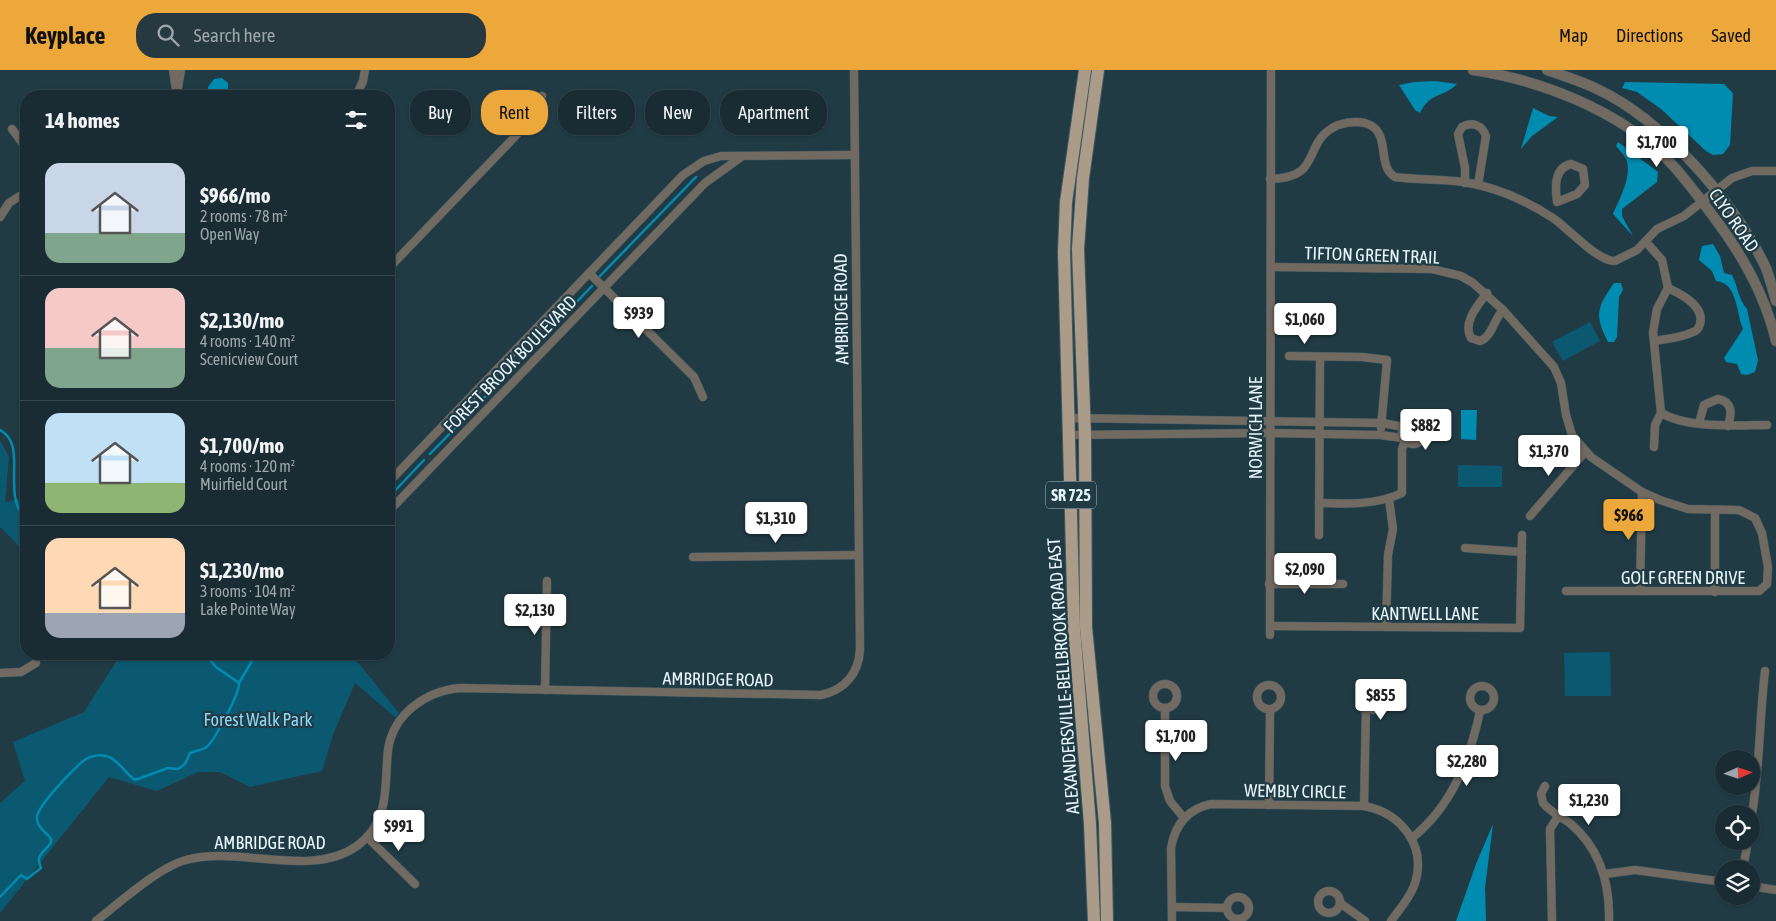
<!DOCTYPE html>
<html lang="en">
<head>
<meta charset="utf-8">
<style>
	:root { --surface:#192c34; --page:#263840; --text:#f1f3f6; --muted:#9fa7ac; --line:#37484f; --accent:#eda83b }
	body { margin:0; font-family:"Asap Condensed",sans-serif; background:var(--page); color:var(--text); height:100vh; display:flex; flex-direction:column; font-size:19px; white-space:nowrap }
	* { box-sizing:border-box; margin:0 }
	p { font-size:16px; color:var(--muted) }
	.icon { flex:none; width:28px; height:28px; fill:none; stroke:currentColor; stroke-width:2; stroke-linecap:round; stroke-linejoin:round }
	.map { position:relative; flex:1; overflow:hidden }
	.panel { position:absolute; left:20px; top:20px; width:375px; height:570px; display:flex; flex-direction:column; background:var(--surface); border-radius:20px; box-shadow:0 1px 4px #0004,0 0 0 1px var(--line) }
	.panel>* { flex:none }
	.guide { position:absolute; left:410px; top:20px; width:475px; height:45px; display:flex; gap:10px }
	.needle { width:32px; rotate:87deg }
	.tools { position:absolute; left:1715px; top:680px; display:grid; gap:10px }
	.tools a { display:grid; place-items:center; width:45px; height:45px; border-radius:50%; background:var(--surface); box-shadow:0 1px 4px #0004,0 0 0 1px var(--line); font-size:25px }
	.price { position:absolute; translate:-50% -42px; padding:0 11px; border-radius:5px; background:#fff; color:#222; font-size:16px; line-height:32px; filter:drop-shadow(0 1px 2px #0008) }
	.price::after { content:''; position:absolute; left:50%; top:30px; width:15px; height:11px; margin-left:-8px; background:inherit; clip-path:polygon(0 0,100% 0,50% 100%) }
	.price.active { background:var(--accent); color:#111 }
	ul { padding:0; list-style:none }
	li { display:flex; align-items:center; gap:15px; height:125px; padding:0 25px }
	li+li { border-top:1px solid var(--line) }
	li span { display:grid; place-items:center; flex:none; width:140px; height:100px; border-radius:15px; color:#555 }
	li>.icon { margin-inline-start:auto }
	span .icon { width:60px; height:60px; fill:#fffc; stroke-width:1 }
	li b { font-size:21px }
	h2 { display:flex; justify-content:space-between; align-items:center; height:60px; padding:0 25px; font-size:21px }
	.pill { padding:0 18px; border-radius:20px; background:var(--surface); box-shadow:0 1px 4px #0004,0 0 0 1px var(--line); font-size:18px; line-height:45px }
	.pill.active { background:var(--accent); color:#111 }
	header { display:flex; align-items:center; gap:30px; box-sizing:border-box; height:70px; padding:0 25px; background:var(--accent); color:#111 }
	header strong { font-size:24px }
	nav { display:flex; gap:28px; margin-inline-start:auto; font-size:18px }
	.search { width:350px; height:45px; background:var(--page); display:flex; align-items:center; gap:12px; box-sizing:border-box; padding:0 18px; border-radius:20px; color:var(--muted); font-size:19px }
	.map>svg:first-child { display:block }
	.green { fill:#0b5970 }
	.water { fill:#008bb0 }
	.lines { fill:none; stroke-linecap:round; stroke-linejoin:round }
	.stream { stroke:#008bb0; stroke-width:2.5 }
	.minor-casing { stroke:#415962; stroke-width:9 }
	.tertiary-casing { stroke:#415962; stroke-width:11 }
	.primary-casing { stroke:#415962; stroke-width:14 }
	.minor { stroke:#716a61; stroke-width:8 }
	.tertiary { stroke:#716a61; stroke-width:10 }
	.primary { stroke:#aa9c89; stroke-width:12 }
	.labels { text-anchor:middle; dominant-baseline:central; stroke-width:4.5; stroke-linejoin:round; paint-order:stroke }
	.shield { fill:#213b45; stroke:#abbec5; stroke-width:1 }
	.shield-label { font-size:16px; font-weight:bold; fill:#e6f6fc }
	.street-label { font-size:18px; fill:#e6f6fc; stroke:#213b45 }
	.park-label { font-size:18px; fill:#8bd7f4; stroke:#213b45 }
</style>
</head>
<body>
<header>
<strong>Keyplace</strong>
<div class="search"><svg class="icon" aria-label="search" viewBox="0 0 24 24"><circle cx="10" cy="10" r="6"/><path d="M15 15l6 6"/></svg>Search here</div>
<nav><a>Map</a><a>Directions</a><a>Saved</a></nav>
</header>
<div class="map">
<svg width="1776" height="851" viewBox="0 0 1776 851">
	<rect width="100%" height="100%" fill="#213b45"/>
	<!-- green -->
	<g class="green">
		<polygon points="1590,252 1600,271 1563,291 1552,272"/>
		<polygon points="0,370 9,387 5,432 26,428 26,483 0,457"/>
		<polygon points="1458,395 1502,396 1502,417 1458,417"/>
		<polygon points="1610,582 1611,626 1565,626 1564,583"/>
		<polygon points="121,584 351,584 399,643 396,648 355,613 334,662 322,701 250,717 220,702 198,702 157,721 109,707 0,843 0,733 25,711 13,672 84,642"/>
	</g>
	<!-- water -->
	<g class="water">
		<polygon points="222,8 228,13 228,26 209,26 208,17 214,9"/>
		<path d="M 1435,11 L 1457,14 C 1443,28 1430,22 1420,43 L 1415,40 L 1399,15 L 1414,12 Z"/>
		<polygon points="1625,12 1724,14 1733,23 1730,75 1723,84 1713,85 1706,81 1661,39 1637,22 1622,18"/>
		<polygon points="1533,38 1549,46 1558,47 1532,66 1521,79"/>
		<path d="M 1618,72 L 1658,102 L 1657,112 L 1622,139 L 1622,146 L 1633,166 L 1613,144 C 1619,130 1633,105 1626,89 C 1624,84 1619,80 1616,76 Z"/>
		<path d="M 1713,174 L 1720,186 L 1724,203 L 1732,205 C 1738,216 1738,229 1747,239 L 1758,290 L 1755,302 L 1747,305 L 1741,304 L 1737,294 L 1726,292 L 1724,288 L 1743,259 C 1736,243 1738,213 1716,211 L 1712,201 L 1699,190 L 1702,176 Z"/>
		<path d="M 1614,213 L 1621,213 L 1623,220 L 1619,227 L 1617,267 L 1614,272 L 1608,272 C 1594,244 1597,238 1614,213 Z"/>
		<polygon points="1461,340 1477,340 1476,370 1461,369"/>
		<polygon points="1493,754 1485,818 1486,851 1456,851 1476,794"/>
	</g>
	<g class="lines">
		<!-- stream -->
		<g class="stream">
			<polyline points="600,206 696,107"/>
			<path d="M 0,360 C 29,375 0,423 26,450"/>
			<polyline points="430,384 592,216"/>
			<polyline points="389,427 424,390"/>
			<polyline points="239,613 256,584"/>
			<path d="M 0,827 L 21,805 L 27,809 L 41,798 C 35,785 43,783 51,773 L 51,769 C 46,762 36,757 37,747 C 38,735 76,696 86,689 C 92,685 103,684 109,687 C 118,690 126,704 135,710 L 168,698 L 178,699 L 185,694 L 190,683 C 195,681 201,680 205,678 C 214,673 240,622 239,613 L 216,597 L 205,584"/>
		</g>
		<defs>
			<g id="minor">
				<polyline points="173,0 177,26"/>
				<polyline points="177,23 181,0"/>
				<polyline points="356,26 363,11 365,0"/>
				<polyline points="12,59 26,78"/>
				<path d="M 1571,94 L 1583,99 L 1585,115 L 1577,124 L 1557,132 C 1555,117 1554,98 1571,94 Z"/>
				<path d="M 1270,109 C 1325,108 1300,72 1338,55 C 1347,52 1356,51 1365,53 C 1393,61 1375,95 1395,107 C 1418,110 1441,109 1464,112 C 1495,117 1527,131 1553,148 C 1569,159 1597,191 1615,191 L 1637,180 L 1657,159 L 1684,146 L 1732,108 L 1752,101 L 1776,101"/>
				<path d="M 1465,113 L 1465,98 L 1458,64 L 1462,57 C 1472,51 1482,55 1486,66 L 1478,115"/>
				<polyline points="0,147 9,133 26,122"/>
				<path d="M 1646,172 L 1662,190 L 1668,218 L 1657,239 L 1653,262 L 1661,343 C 1689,359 1735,355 1767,355"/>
				<polyline points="1271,197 1432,199 1461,206 1473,213 1503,240 1554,297 1561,313 1566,345 1572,365 1591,387 1642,422 1660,430 1688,439 1739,440 1755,448 1762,463 1768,497 1767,514 1759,521 1566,521"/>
				<polyline points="389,198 525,56 536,40 542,26"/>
				<polyline points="589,203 694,307 703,327"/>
				<path d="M 1487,223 C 1478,235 1462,253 1471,268 L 1480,271 C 1492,267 1494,249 1503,240"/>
				<path d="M 1654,271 C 1666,269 1681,268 1693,262 C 1697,261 1699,258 1700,254 C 1705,236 1681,224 1668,218"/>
				<polyline points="1289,286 1362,287 1387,290 1381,358"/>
				<polyline points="1069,348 1382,353 1404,357"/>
				<circle cx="1413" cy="363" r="11"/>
				<path d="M 1699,353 L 1704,335 L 1718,329 C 1733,332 1732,343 1728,356"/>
				<polyline points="1069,365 1270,363 1380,365 1403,368"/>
				<polyline points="1654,377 1655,355 1661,343"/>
				<polyline points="389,412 683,105 704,91 721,86 853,85"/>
				<path d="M 1319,433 C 1347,434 1377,435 1402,423 L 1402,379 L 1405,371"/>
				<polyline points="1715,440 1715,522"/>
				<polyline points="389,441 705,113 741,87"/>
				<polyline points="1530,446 1585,382"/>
				<polyline points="1319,465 1320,287"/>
				<polyline points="1465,478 1522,482"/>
				<polyline points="693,487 859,485"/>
				<polyline points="1269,514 1343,514"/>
				<polyline points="1640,521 1642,422"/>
				<polyline points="1270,556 1520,558 1522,465"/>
				<polyline points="1386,557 1388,485 1393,459 1389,429"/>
				<polyline points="1270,565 1271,0"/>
				<polyline points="0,603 21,602 36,593"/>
				<circle cx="1165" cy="626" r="12"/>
				<circle cx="1269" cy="627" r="12"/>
				<circle cx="1376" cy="628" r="12"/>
				<circle cx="1482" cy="628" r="12"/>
				<polyline points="545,620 547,511"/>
				<polyline points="1165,638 1165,716 1170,731 1184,748"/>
				<path d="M 1545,716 L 1541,724 L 1543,733 C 1550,742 1562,747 1571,754 C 1600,779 1610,813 1609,851"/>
				<polyline points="1269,735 1270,640"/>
				<polyline points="1364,736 1366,635"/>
				<path d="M 1751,750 C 1760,701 1759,651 1765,601"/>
				<polyline points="367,767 415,814"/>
				<path d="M 1412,768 C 1452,736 1470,689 1480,641"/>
				<polyline points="1743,799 1748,771"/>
				<polyline points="1605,804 1635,800 1724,812"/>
				<polyline points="1751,816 1776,820"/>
				<circle cx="1329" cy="832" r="11"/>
				<circle cx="1238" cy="838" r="11"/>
				<polyline points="1340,833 1365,851"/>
				<polyline points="1172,837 1227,838"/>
				<path d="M 96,851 C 119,833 159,797 186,790 C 237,775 311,809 357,776 C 391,751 384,716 388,680 C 393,644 426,621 460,618 L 821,625 C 845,620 859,603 860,579 L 854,0"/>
				<path d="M 1172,851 L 1171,778 C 1175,755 1188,739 1211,734 L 1364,736 C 1402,743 1428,777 1414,816 C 1409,829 1399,840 1391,851"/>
				<polyline points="1552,851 1550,759 1559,745"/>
			</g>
			<g id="tertiary">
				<path d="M 1473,0 C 1540,10 1615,39 1665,87 C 1683,105 1698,126 1713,146 C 1742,184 1765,224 1776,271"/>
				<path d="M 1547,0 C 1564,6 1581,11 1597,19 C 1664,50 1735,133 1766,198 C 1770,209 1773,220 1776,231"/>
			</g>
			<g id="primary">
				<polyline points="1085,0 1066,132 1064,182 1074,558 1090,754 1094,851"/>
				<polyline points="1098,0 1083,108 1078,179 1085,365 1086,557 1105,753 1107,851"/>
			</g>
		</defs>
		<!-- minor casing -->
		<use href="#minor" class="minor-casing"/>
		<!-- tertiary casing -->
		<use href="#tertiary" class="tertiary-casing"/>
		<!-- primary casing -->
		<use href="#primary" class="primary-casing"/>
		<!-- minor -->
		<use href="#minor" class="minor"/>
		<!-- tertiary -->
		<use href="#tertiary" class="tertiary"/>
		<!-- primary -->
		<use href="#primary" class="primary"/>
	</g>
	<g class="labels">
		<!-- shield labels -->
		<rect class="shield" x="1046" y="411.5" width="50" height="27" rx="4"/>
		<g class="shield-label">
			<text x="1071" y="425">SR 725</text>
		</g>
		<!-- street labels -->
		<g class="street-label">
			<text transform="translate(1734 150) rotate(55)">CLYO ROAD</text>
			<text transform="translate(1372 185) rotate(2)">TIFTON GREEN TRAIL</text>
			<text transform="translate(841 239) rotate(-91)">AMBRIDGE ROAD</text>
			<text transform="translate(510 294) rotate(-46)">FOREST BROOK BOULEVARD</text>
			<text transform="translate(1255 358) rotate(-90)">NORWICH LANE</text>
			<text x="1683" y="507">GOLF GREEN DRIVE</text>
			<text x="1425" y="543">KANTWELL LANE</text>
			<text transform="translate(1063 606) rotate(-94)">ALEXANDERSVILLE-BELLBROOK ROAD EAST</text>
			<text transform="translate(718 609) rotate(1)">AMBRIDGE ROAD</text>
			<text transform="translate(1295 721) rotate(1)">WEMBLY CIRCLE</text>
			<text x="270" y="772">AMBRIDGE ROAD</text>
		</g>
		<!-- park labels -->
		<g class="park-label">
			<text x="258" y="649">Forest Walk Park</text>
		</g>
	</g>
</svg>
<div class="tools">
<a><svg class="needle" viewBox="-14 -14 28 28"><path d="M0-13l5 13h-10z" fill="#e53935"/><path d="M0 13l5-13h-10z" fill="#9fa7ac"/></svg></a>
<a><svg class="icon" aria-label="locate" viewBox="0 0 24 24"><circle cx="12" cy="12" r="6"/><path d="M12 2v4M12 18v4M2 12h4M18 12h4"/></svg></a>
<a><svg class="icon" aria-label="layers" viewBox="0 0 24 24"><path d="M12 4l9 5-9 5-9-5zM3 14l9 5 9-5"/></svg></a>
</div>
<b class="price" style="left:1657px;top:98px">$1,700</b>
<b class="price" style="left:639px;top:269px">$939</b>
<b class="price" style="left:1305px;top:275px">$1,060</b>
<b class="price" style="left:1426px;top:381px">$882</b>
<b class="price" style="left:1549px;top:407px">$1,370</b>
<b class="price active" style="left:1629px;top:471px">$966</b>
<b class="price" style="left:776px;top:474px">$1,310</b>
<b class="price" style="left:1305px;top:525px">$2,090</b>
<b class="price" style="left:535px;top:566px">$2,130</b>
<b class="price" style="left:1381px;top:651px">$855</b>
<b class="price" style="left:1176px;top:692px">$1,700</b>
<b class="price" style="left:1467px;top:717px">$2,280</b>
<b class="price" style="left:1589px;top:756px">$1,230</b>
<b class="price" style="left:399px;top:782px">$991</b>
<div class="guide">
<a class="pill">Buy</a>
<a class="pill active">Rent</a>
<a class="pill">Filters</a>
<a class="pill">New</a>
<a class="pill">Apartment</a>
</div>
<section class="panel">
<h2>14 homes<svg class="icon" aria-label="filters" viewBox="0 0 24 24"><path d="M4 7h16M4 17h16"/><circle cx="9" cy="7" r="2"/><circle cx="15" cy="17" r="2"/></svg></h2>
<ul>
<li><span style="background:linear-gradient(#c9d6e8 70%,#7fa58c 0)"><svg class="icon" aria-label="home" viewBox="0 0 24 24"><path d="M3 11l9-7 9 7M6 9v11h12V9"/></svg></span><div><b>$966/mo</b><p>2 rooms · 78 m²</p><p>Open Way</p></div></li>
<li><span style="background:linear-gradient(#f6c9c9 60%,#7fa58c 0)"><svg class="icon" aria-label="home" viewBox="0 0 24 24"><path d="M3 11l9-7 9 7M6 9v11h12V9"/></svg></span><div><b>$2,130/mo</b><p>4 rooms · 140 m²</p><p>Scenicview Court</p></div></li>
<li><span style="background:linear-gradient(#bfe0f5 70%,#8fb573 0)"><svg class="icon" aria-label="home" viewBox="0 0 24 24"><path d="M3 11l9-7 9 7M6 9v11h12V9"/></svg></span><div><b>$1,700/mo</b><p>4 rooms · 120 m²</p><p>Muirfield Court</p></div></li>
<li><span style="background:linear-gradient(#ffd9b3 75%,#9aa5b1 0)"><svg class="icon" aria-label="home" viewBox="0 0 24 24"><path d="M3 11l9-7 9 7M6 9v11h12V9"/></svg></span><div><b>$1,230/mo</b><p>3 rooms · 104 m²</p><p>Lake Pointe Way</p></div></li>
</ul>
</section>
</div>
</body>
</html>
